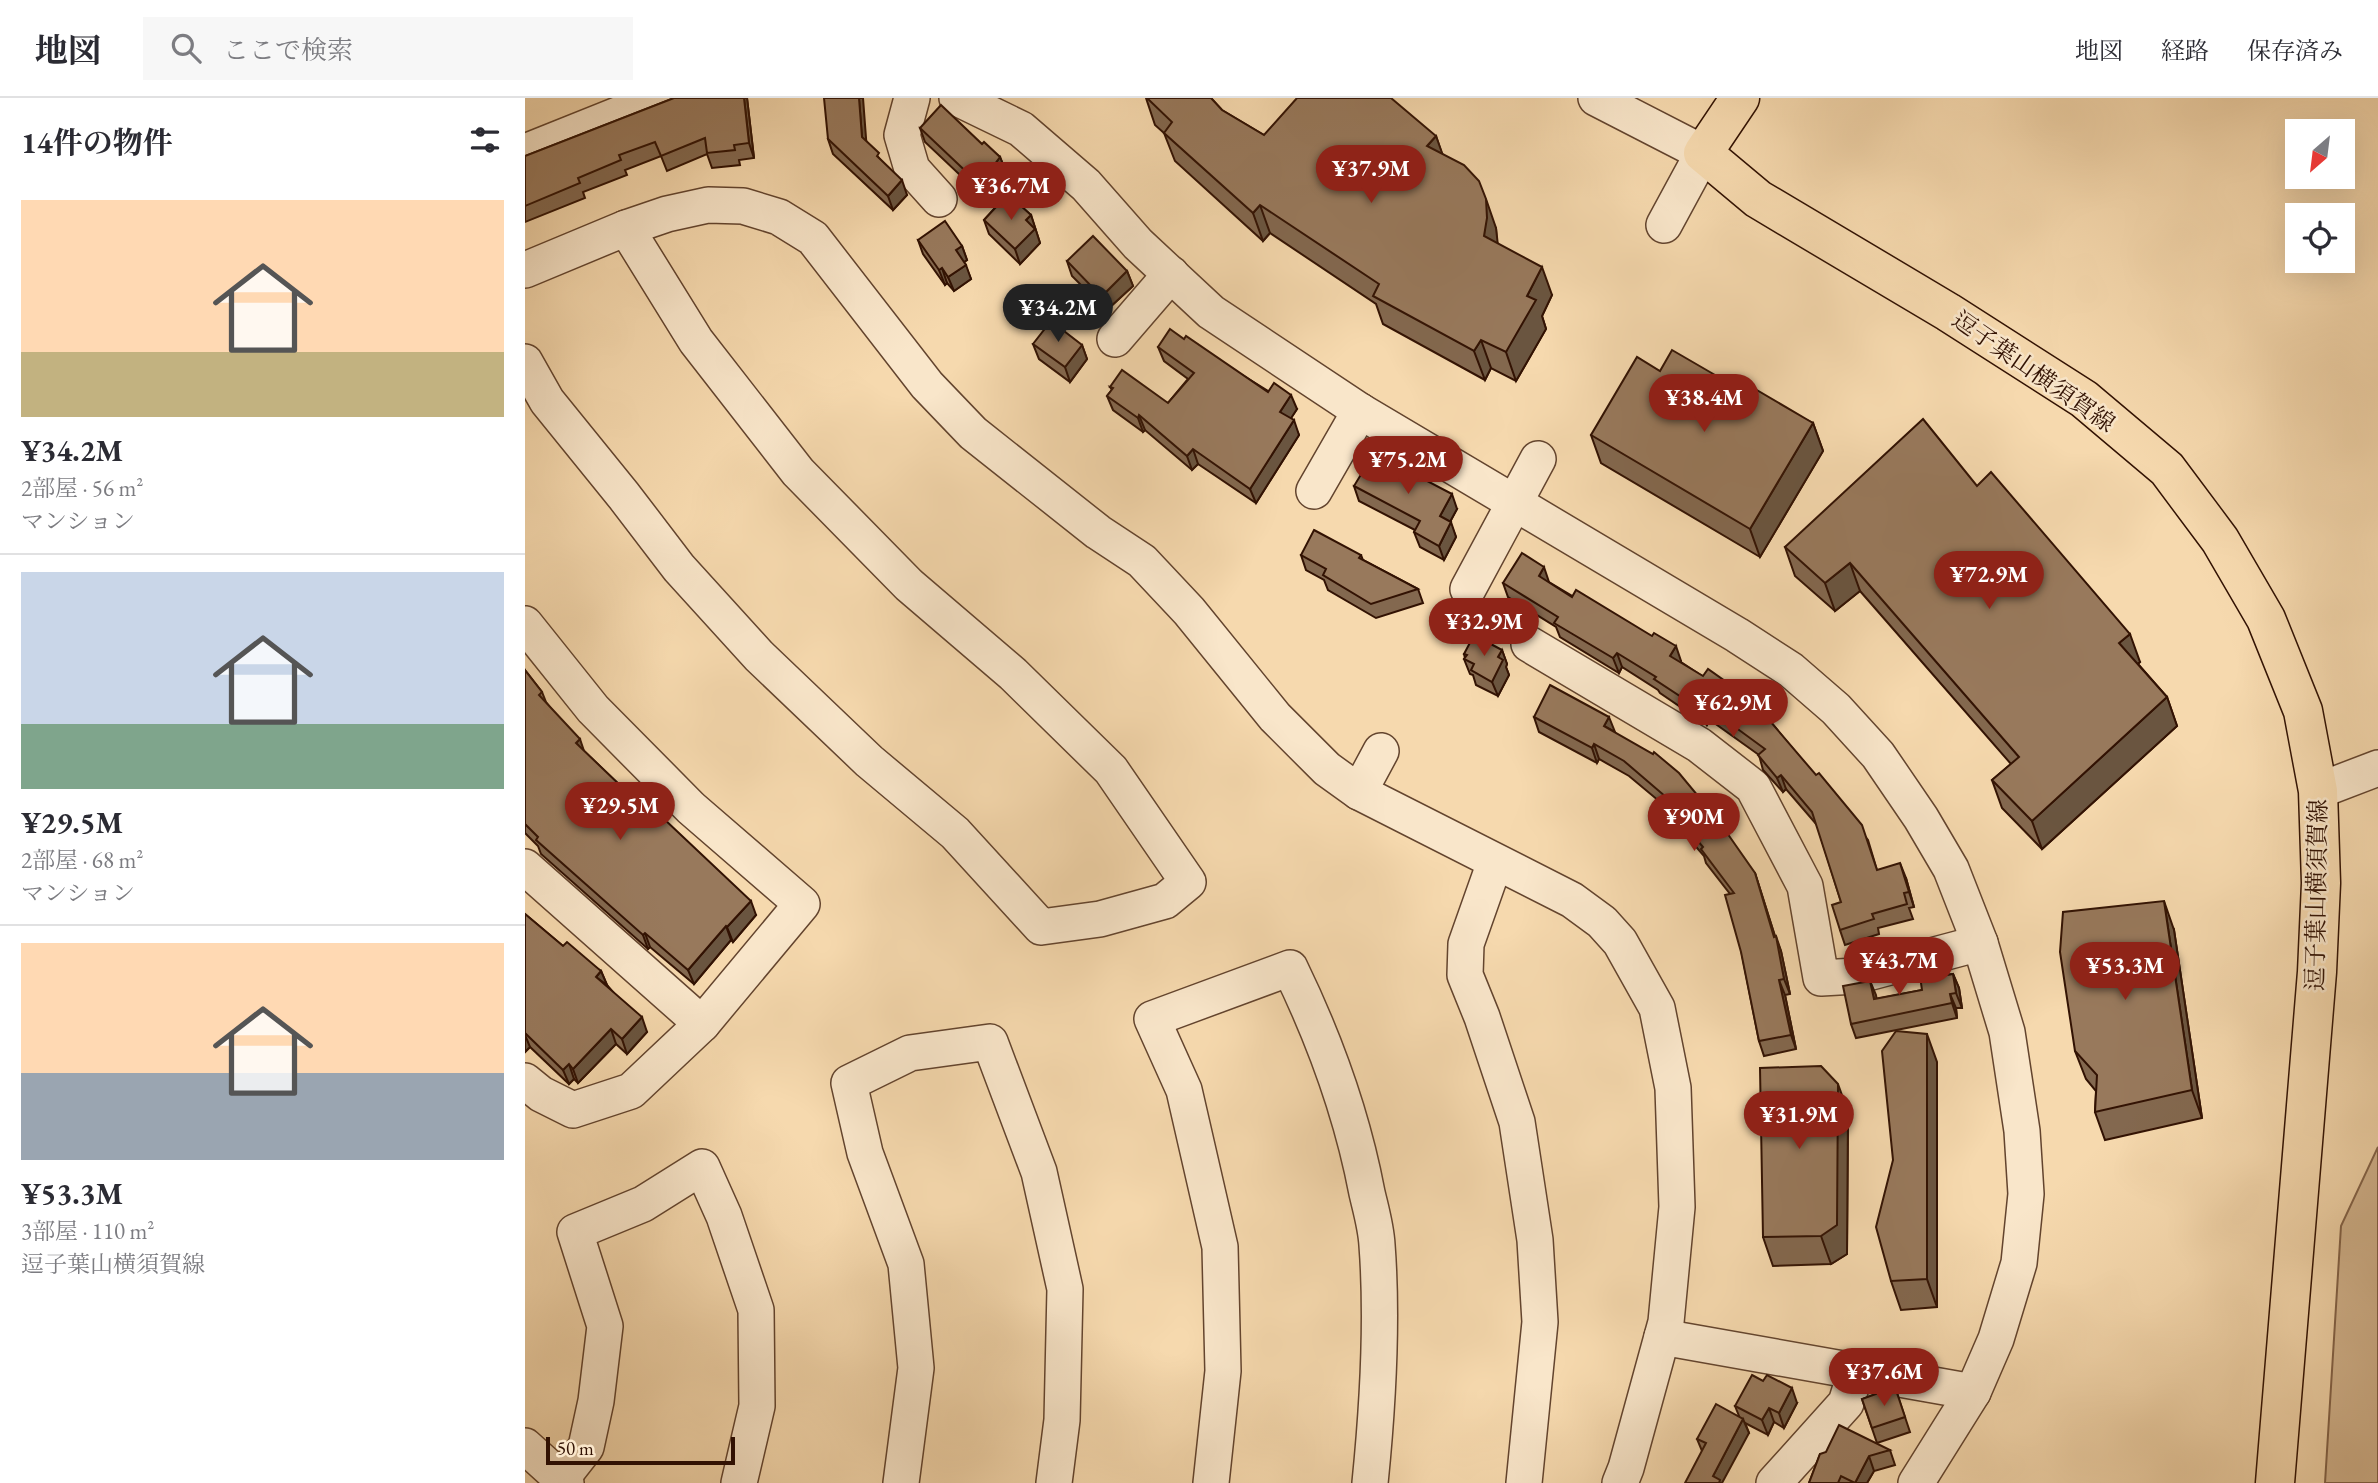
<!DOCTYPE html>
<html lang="ja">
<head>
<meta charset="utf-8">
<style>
	:root { --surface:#fff; --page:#f7f7f7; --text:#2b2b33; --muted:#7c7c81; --line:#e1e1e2; --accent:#8f2418 }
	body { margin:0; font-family:"EB Garamond","Noto Serif JP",serif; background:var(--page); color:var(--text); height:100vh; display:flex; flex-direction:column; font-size:26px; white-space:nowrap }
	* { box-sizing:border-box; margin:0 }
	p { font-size:23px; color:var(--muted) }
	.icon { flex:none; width:38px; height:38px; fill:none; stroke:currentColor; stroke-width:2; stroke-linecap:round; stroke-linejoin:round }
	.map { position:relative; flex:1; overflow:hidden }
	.drawer { display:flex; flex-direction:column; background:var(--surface); width:525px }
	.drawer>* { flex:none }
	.needle { width:46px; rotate:208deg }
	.controls { position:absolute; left:1760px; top:21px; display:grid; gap:14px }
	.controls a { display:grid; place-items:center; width:70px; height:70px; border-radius:0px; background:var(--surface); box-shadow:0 7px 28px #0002; font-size:35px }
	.scale { position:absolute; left:21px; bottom:18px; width:189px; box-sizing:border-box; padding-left:7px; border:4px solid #321203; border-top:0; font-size:19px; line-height:24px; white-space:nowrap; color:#321203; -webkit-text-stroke:5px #f9e6ca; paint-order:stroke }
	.price { position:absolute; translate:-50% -60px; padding:0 16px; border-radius:24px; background:var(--accent); color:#fff; font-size:23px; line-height:46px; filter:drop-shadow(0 2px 4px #0008) }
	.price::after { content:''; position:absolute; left:50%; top:42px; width:21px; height:16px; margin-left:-10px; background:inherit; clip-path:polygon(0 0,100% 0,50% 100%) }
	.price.on { background:#222; color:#fff }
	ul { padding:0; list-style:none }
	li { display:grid; align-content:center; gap:14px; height:371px; padding:0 21px }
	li+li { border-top:2px solid var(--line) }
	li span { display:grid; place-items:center; height:217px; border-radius:0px; color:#555 }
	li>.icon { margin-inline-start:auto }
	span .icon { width:126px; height:126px; fill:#fffc; stroke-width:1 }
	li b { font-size:30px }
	h2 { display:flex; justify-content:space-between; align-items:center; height:84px; padding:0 21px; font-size:30px }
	header { display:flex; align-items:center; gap:42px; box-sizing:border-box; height:98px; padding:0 35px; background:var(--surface); border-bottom:2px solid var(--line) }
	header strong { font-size:33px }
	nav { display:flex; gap:38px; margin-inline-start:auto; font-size:24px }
	.search { width:490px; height:63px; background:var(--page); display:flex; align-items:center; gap:18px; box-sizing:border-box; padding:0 24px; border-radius:0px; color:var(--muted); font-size:26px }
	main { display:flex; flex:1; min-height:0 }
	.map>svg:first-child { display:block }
	.green { fill:#d5b791; stroke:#84644a; stroke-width:2 }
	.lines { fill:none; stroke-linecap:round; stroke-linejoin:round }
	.minor-casing { stroke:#63442e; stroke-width:38 }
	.major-casing { stroke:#321203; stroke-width:41 }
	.minor { stroke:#f9e6ca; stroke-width:35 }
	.major { stroke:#f6d9ae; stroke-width:38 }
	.wall { fill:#83684f; stroke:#321203; stroke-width:2 }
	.shaded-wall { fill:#6a5540; stroke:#321203; stroke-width:2 }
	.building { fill:#98795c; stroke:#321203; stroke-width:2 }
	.labels { text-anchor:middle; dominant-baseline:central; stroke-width:5; stroke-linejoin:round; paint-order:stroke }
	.street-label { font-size:24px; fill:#321203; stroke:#f9e6ca }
</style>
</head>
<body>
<header>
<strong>地図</strong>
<div class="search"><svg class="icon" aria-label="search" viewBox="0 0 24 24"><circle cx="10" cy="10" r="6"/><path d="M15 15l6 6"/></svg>ここで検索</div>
<nav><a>地図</a><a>経路</a><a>保存済み</a></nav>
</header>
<main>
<section class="drawer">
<h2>14件の物件<svg class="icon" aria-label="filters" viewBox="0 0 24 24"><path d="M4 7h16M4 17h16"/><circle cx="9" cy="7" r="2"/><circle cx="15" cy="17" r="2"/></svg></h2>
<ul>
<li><span style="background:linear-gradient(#ffd9b3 70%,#c2b280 0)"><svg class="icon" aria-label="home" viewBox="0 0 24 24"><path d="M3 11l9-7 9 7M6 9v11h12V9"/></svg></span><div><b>¥34.2M</b><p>2部屋 · 56 m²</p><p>マンション</p></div></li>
<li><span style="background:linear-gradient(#c9d6e8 70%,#7fa58c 0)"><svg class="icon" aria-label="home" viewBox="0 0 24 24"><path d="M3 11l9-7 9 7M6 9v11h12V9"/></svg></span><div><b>¥29.5M</b><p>2部屋 · 68 m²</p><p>マンション</p></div></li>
<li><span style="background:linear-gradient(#ffd9b3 60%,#9aa5b1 0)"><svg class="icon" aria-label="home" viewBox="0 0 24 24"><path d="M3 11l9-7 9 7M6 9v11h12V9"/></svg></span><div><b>¥53.3M</b><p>3部屋 · 110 m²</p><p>逗子葉山横須賀線</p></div></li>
</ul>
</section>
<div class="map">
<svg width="1853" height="1385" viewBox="0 0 1853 1385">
	<rect width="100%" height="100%" fill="#f6d9ae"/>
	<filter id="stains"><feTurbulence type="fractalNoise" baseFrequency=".00286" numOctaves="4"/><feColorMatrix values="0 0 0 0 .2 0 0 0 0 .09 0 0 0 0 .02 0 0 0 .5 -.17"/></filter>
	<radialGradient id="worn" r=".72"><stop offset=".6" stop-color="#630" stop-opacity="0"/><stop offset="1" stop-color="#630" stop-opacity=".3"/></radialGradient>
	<!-- green -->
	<polygon class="green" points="1853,1049 1853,1385 1800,1385 1816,1128"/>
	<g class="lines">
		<defs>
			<g id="minor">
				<polyline points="387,0 377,37 387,71 414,101"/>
				<polyline points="432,0 496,31 561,87 613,146 686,214 835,313 1212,537 1266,572 1311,611 1353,657 1396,720 1426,771 1455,845 1482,934 1497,1033 1501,1096 1494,1165 1471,1241 1448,1294 1391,1385"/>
				<polyline points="1071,0 1178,55 1139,127"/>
				<polyline points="0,54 135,0"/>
				<polyline points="0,172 101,130 142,116 183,107 218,108 254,119 288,140 402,287 448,335 573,434 617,463 664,513 750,619 802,671 834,694 1047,802 1077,824 1095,844 1132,910 1148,990 1152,1109 1141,1224 1101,1370 1095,1385"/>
				<polyline points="590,241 646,176"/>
				<polyline points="0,264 22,303 99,398 154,470 234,558 344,663 430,735 516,829 575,821 640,803 663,784 586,672 488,576 384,487 273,374 171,243 101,130"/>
				<polyline points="789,393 835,313"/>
				<polyline points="943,491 1013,361"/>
				<polyline points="0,526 68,611 166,710 277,806 177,926"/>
				<polyline points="1004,546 1174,647 1228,689 1280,788 1296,880 1331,878 1455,845"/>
				<polyline points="1793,693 1853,670"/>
				<polyline points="834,694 856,653"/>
				<polyline points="970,764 941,846 940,877 957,919 992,1024 1010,1142 1015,1224 999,1385"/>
				<polyline points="0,769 177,926 106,993 48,1012 16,996 0,983"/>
				<polyline points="1137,1239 1448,1294"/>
				<polyline points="0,1348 41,1385"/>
				<polyline points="36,1381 61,1349 71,1303 80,1228 50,1134 118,1106 177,1069 199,1118 231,1212 232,1308 214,1385"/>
				<polyline points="376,1385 391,1270 381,1166 340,1055 324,985 385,955 465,944 514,1074 540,1191 537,1322 529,1385"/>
				<path d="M 686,1385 L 698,1273 L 695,1149 L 659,992 L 627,921 L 765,870 C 800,942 827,1016 842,1095 C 846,1112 851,1129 852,1147 C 858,1226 853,1306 845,1385"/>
				<polyline points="1249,1385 1321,1305 1331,1273"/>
			</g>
			<polyline id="major" points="1215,0 1178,55 1233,101 1423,214 1559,301 1642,371 1695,442 1741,521 1778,613 1793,693 1796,785 1792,874 1750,1385"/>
		</defs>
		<!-- minor casing -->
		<use href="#minor" class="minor-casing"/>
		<!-- major casing -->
		<use href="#major" class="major-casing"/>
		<!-- minor -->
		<use href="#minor" class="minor"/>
		<!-- major -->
		<use href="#major" class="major"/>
	</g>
	<!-- wall -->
	<g class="wall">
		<polygon points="149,0 222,0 229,60 214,62 215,67 187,70 182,56 142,73 136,58 100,72 102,77 58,94 60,100 0,124 0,58"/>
		<polygon points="621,0 686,0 697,12 739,37 911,38 917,56 971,130 972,145 1027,197 1017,218 1021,231 991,283 966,270 960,282 858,226 851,206 745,135 738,143 650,63 639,35 630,27"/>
		<polygon points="395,30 457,46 475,59 481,74 480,75 492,97 488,101 506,117 515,145 495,166 464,136 459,122 470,110 400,44"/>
		<polygon points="303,41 341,43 382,97 368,112 308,56"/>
		<polygon points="393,142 437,148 442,162 439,164 446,181 429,193 422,185 420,187 398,156"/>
		<polygon points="542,163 602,173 608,188 584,210 577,203 574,205 547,178"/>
		<polygon points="659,241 772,311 766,320 774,337 731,405 673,366 667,372 620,332 618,334 588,312 582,298 587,292 585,289 643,305 663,281 639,263 633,249"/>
		<polygon points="508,246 557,247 562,261 545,284 514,261"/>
		<polygon points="1135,273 1209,288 1288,325 1298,353 1235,459 1076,365 1066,337"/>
		<polygon points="829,388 932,411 925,424 931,439 919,462 895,449 889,434 890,432 834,403"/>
		<polygon points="1452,388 1615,564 1613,566 1642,599 1652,628 1517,751 1477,710 1467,682 1486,666 1335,493 1310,513 1270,478 1260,449"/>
		<polygon points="776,457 836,457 838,462 893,491 898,505 851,520 803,492 799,482 781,472"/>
		<polygon points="1024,484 1156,563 1156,564 1245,623 1343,742 1352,772 1381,780 1389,809 1384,810 1388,821 1353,830 1354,836 1320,847 1315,832 1316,804 1292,727 1261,691 1258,694 1238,672 1234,657 1185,622 1182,627 1135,595 1133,592 1097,569 1094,575 1035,539 1031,529 983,499 978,485"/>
		<polygon points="977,552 982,566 981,569 984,577 973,598 951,587 948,577 945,576 939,561 940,560 939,556"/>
		<polygon points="0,572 17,594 21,604 59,653 231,817 208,844 206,842 169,886 125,849 123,851 16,756 13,748 0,735"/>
		<polygon points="1009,619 1089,634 1230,775 1250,838 1256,853 1265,896 1260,897 1271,951 1239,958 1234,943 1205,796 1181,765 1179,758 1149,723 1146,713 1104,678 1074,661 1072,665 1014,634"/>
		<polygon points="0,816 38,848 76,873 82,887 122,934 102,956 91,946 53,985 49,981 44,986 5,949 0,954"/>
		<polygon points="1649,832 1677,1020 1580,1042 1570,1014 1571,993 1561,981 1550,953"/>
		<polygon points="1428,876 1434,890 1437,910 1431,910 1432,920 1331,940 1326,926 1345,883 1351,901 1397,892 1418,877"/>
		<polygon points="1412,964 1412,1209 1376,1212 1366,1183"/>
		<polygon points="1323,1014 1322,1156 1306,1166 1248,1168 1238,1139"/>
		<polygon points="1370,1289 1385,1334 1352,1345 1337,1301"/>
		<polygon points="1272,1305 1259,1330 1249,1324 1243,1337 1220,1325 1224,1335 1177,1353 1172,1341 1214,1318 1210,1308"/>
		<polygon points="1365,1352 1370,1367 1349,1373 1342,1385 1284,1385 1295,1356"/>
	</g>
	<!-- shaded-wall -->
	<g class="shaded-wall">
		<polygon points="219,0 222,0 229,60 224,45"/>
		<polygon points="334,0 338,0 342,53 337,39"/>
		<polygon points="911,38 921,66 902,48"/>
		<polygon points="475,59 481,74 475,80 470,66"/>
		<polygon points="377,82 382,97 368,112 363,98"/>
		<polygon points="486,82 492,97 474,115 469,100"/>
		<polygon points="961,101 971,130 973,148 959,138"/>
		<polygon points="735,107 745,135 738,143 728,115"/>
		<polygon points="506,117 515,145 495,166 490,151 501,122"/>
		<polygon points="437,148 442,162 436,166 431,152"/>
		<polygon points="441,167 446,181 429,193 423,179"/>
		<polygon points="1017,169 1027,197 1017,218 1021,231 991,283 981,254 1002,198"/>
		<polygon points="417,170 422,185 420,187 414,172"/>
		<polygon points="602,173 608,188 584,210 579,196"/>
		<polygon points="571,188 577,203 574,205 568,190"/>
		<polygon points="956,242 966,270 960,282 949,253"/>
		<polygon points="557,247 562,261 545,284 540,269"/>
		<polygon points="766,297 772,311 761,328 755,314"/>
		<polygon points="614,317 620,332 618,334 613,320"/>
		<polygon points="769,322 774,337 731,405 725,391"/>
		<polygon points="1288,325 1298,353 1235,459 1225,431"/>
		<polygon points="668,351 673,366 667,372 662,358"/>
		<polygon points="927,396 932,411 920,433 915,418"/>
		<polygon points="926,424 931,439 919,462 914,448"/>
		<polygon points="1325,465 1335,493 1310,513 1300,485"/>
		<polygon points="1019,469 1024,484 1019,492 1014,478"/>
		<polygon points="1605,536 1615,564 1604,573 1594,545"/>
		<polygon points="1151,548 1156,563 1151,573 1145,558"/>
		<polygon points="977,552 982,566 981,569 984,577 973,598 967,584 973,559"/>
		<polygon points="1092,555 1097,569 1094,575 1088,560"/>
		<polygon points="1642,599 1652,628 1517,751 1507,723"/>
		<polygon points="1180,607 1185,622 1182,627 1176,612"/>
		<polygon points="1084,619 1090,634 1079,628"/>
		<polygon points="55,641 60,656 51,645"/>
		<polygon points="1069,646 1074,661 1072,665 1067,650"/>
		<polygon points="1256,677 1261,691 1258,694 1252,680"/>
		<polygon points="1375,765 1381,780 1389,809 1384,794"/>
		<polygon points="1230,775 1253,848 1251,838 1256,853 1265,896 1259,881 1249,839"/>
		<polygon points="226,803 231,817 208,844 202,829"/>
		<polygon points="1639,803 1649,832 1677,1020 1667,992"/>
		<polygon points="201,828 206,842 169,886 163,872"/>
		<polygon points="120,835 125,849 123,851 118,837"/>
		<polygon points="76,873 82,887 71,879"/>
		<polygon points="1428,876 1434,890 1437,910 1431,895"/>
		<polygon points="1254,882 1260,897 1271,951 1266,937"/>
		<polygon points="1345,883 1351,897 1354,916 1349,901"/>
		<polygon points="1425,896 1431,910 1432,920 1427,905"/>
		<polygon points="117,919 122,934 102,956 97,941"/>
		<polygon points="86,931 91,946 53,985 48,971"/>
		<polygon points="1402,936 1412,964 1412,1209 1402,1181"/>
		<polygon points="0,937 5,949 0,954"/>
		<polygon points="44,966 49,981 44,986 38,972"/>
		<polygon points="1313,986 1323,1014 1322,1156 1306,1166 1296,1138"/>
		<polygon points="1267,1290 1272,1305 1259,1330 1254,1315"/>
		<polygon points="1244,1310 1249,1324 1243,1337 1237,1322"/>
		<polygon points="1218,1321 1224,1335 1197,1385 1190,1385 1188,1378"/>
		<polygon points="1344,1358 1349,1373 1342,1385 1330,1385"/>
	</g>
	<!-- building -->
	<g class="building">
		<polygon points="149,0 219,0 224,45 209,47 210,52 182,55 180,40 136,58 130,44 94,57 96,62 53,80 55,85 0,108 0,58"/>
		<polygon points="299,0 334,0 337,39 354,55 352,58 377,82 363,98 303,41"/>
		<polygon points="622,0 686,0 697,12 739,37 772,0 866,0 911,38 902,48 939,67 954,83 961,101 962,120 959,138 1017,169 1002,198 1011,202 981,254 956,242 949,253 848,198 854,186 735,107 728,115 639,35 647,24"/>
		<polygon points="416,7 457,46 459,44 475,59 470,66 486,82 469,100 395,30"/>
		<polygon points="483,96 506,117 501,122 510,131 490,151 459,122"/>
		<polygon points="420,123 437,148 431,152 441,167 423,179 417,170 414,172 393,142"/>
		<polygon points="568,138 602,173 579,196 571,188 568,190 542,163"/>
		<polygon points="526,223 557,247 540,269 508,246"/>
		<polygon points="645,231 659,241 661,238 743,294 749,285 766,297 755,314 769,322 725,391 668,351 662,358 614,317 613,320 582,298 588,290 585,289 597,272 643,305 669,275 633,249"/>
		<polygon points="1147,252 1209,288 1213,281 1288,325 1225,431 1066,337 1112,259 1135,273"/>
		<polygon points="1398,321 1452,388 1466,374 1605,536 1594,545 1642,599 1507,723 1467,682 1494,659 1325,465 1300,485 1260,449"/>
		<polygon points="849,355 890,379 891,377 927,396 915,418 926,424 914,448 889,434 895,423 829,388"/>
		<polygon points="789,432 836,457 834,460 893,491 846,506 798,477 801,471 776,457"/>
		<polygon points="997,455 1019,469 1014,478 1047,499 1051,492 1127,538 1129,535 1151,548 1145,558 1178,578 1183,571 1241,612 1239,616 1291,677 1294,675 1337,727 1352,772 1375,765 1384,794 1379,795 1382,806 1347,816 1349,821 1315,832 1307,807 1316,804 1287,714 1256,677 1252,680 1233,657 1240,651 1180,607 1176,612 1129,581 1131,579 1092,555 1088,560 1029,525 1033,519 978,485"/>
		<polygon points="949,537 977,552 973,559 978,562 967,584 946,572 949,566 939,561 942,557 939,556"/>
		<polygon points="0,572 17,594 14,597 55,641 51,645 101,693 103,690 138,720 226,803 202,829 201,828 163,872 120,835 118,837 11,742 13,739 0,726"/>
		<polygon points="1025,587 1084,619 1079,628 1128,656 1129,654 1154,675 1193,722 1230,775 1249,839 1251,838 1259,881 1254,882 1266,937 1234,943 1216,854 1200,797 1209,795 1176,751 1178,749 1144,709 1148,705 1099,663 1069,646 1067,650 1009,619"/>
		<polygon points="1639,803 1667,992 1570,1014 1572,977 1550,953 1535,854 1538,814"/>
		<polygon points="0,816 38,848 42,844 76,873 71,879 117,919 97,941 86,931 48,971 44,966 38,972 0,935"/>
		<polygon points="1414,868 1416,878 1428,876 1431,895 1425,896 1427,905 1326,926 1318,888 1345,883 1349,901 1397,892 1394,871"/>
		<polygon points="1371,933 1402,936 1402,1181 1366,1183 1351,1129 1368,1062 1357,953"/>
		<polygon points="1296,968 1313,986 1312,1127 1296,1138 1238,1139 1235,970"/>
		<polygon points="1227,1277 1238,1283 1242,1277 1267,1290 1254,1315 1244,1310 1237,1322 1210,1308"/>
		<polygon points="1370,1289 1380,1319 1347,1330 1337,1301"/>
		<polygon points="1191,1306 1218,1321 1188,1378 1195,1382 1194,1385 1160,1385 1181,1345 1172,1341"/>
		<polygon points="1314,1327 1365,1352 1344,1358 1330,1385 1316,1378 1313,1385 1284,1385 1295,1356 1301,1354"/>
	</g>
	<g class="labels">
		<!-- street labels -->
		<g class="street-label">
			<text transform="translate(1509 273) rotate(35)">逗子葉山横須賀線</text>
			<text transform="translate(1791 797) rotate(-89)">逗子葉山横須賀線</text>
		</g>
	</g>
	<rect width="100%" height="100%" filter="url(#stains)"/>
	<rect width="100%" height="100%" fill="url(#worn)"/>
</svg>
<div class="controls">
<a><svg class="needle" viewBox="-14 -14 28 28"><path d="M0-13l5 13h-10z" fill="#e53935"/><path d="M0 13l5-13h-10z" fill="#7c7c81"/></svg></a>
<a><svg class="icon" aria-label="locate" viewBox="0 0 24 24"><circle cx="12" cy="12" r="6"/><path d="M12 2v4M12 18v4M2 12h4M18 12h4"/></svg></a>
</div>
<div class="scale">50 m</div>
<b class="price" style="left:846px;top:107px">¥37.9M</b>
<b class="price" style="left:486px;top:124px">¥36.7M</b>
<b class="price on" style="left:533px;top:246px">¥34.2M</b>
<b class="price" style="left:1179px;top:336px">¥38.4M</b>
<b class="price" style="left:883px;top:398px">¥75.2M</b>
<b class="price" style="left:1464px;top:513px">¥72.9M</b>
<b class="price" style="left:959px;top:560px">¥32.9M</b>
<b class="price" style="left:1208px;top:641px">¥62.9M</b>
<b class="price" style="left:95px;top:744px">¥29.5M</b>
<b class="price" style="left:1169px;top:755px">¥90M</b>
<b class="price" style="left:1374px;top:899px">¥43.7M</b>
<b class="price" style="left:1600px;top:904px">¥53.3M</b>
<b class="price" style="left:1274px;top:1053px">¥31.9M</b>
<b class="price" style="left:1359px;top:1310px">¥37.6M</b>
</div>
</main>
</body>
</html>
